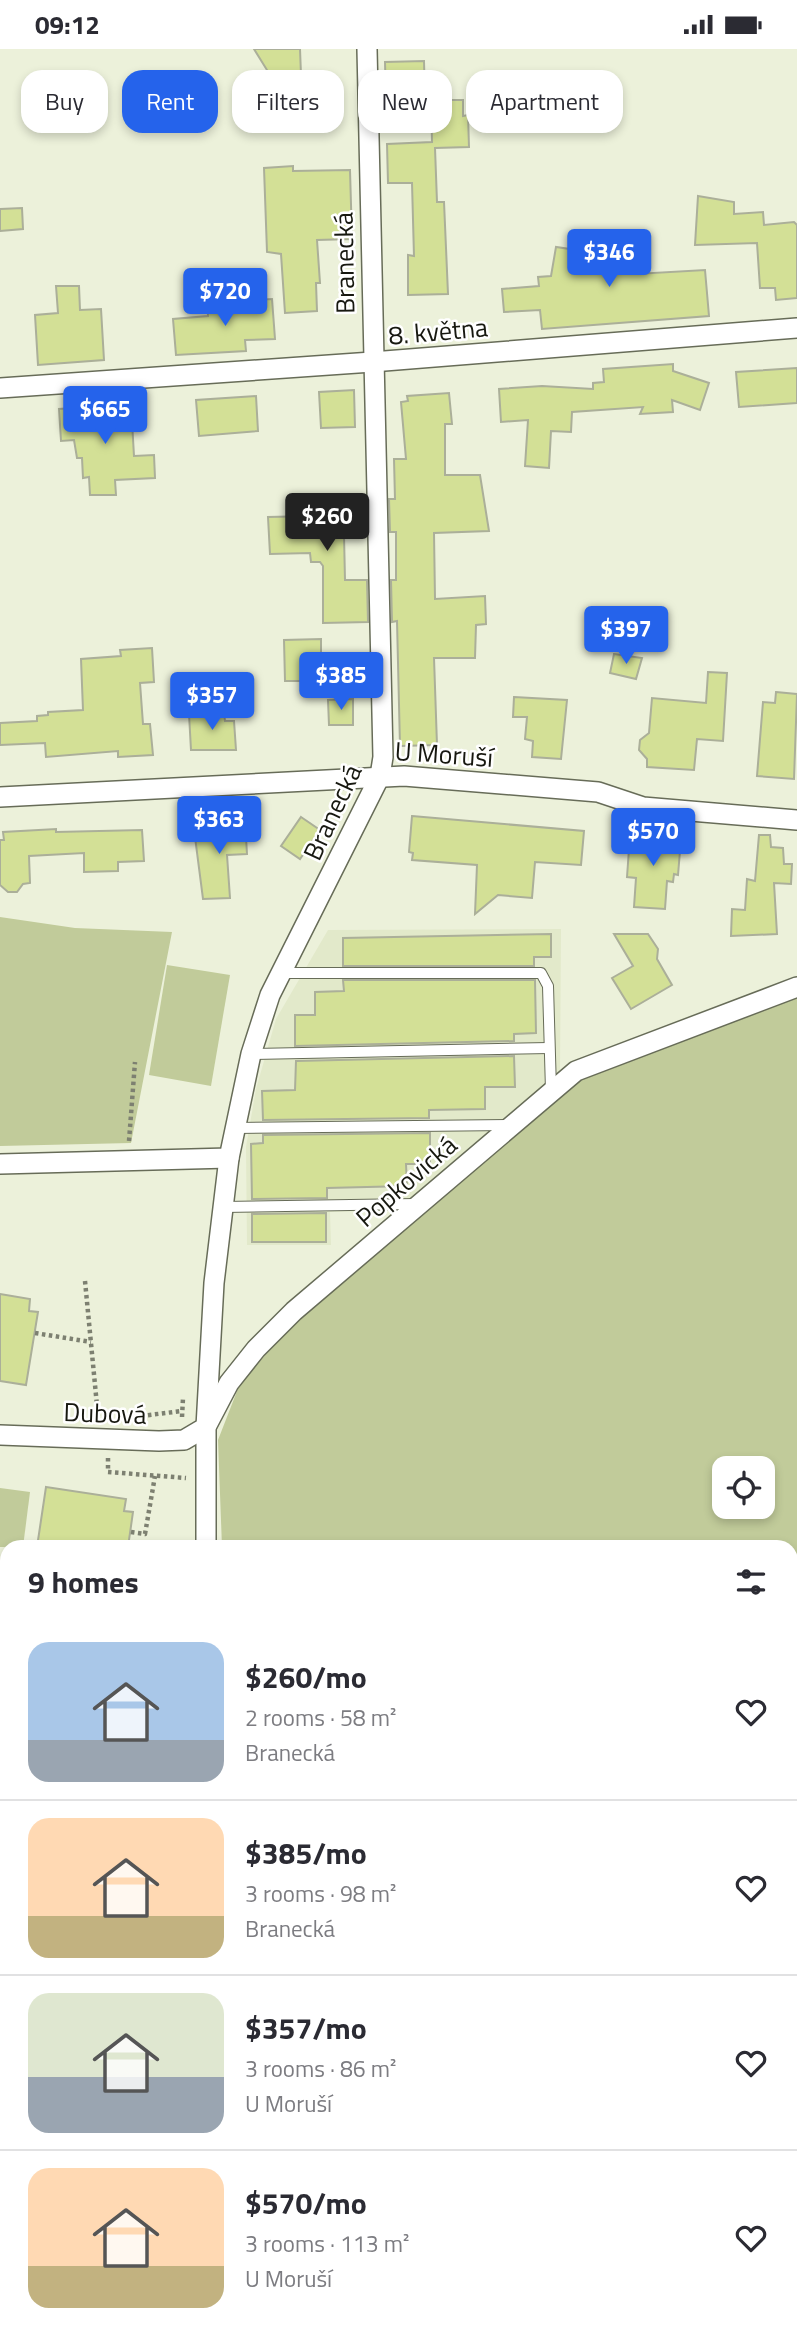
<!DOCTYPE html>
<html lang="en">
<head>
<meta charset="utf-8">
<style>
	:root { --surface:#fff; --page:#f7f7f7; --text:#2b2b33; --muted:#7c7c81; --line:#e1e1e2; --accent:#2563eb }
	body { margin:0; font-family:"Titillium Web",sans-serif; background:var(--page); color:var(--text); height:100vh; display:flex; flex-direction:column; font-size:26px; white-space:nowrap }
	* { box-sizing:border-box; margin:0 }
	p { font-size:23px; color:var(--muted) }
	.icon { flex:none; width:38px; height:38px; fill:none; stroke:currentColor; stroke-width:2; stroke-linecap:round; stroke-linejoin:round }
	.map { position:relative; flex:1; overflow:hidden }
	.details { position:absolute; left:0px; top:1491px; width:798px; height:798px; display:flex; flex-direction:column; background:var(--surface); border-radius:21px 21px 0 0; box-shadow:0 4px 10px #0003 }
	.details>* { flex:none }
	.banner { position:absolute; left:21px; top:21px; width:756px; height:63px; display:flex; gap:14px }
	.buttons { position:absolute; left:712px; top:1407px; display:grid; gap:14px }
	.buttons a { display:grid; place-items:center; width:63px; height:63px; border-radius:14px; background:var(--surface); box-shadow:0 4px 10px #0003; font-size:35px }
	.price { position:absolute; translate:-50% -60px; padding:0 16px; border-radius:7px; background:var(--accent); color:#fff; font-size:23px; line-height:46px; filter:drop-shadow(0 2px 4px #0008) }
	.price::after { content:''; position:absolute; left:50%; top:42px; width:21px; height:16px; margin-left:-10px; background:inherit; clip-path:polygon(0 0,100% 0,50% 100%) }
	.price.current { background:#222; color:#fff }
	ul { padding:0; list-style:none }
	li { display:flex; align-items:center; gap:21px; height:175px; padding:0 28px }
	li+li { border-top:2px solid var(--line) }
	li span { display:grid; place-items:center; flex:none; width:196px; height:140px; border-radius:21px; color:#555 }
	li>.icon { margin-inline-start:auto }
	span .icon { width:84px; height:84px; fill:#fffc; stroke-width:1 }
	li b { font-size:30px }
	h2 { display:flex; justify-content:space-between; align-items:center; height:84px; padding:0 28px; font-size:30px }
	.tag { padding:0 24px; border-radius:21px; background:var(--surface); box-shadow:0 4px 10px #0003; font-size:24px; line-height:63px }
	.tag.current { background:var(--accent); color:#fff }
	.status { display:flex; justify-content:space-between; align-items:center; height:49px; padding:0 35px; background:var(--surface); direction:ltr }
	.status svg { height:19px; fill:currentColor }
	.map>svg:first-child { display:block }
	.built { fill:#e2e9ca }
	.green { fill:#c1cb9a; fill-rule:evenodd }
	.building { fill:#d3e096; stroke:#abaf99; stroke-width:2 }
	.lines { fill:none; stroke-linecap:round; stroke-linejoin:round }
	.lane-casing { stroke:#676c58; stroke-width:12 }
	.street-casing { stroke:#676c58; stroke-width:22 }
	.primary-casing { stroke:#676c58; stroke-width:34 }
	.path { stroke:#7d8071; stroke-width:4.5; stroke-dasharray:3.5 3.5; stroke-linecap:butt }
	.lane { stroke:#fff; stroke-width:10 }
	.street { stroke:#fff; stroke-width:19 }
	.primary { stroke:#fff; stroke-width:32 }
	.labels { text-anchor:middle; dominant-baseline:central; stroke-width:5; stroke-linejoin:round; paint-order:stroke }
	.street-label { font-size:26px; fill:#171810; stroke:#fff }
</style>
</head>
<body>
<div class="status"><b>09:12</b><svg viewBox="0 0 49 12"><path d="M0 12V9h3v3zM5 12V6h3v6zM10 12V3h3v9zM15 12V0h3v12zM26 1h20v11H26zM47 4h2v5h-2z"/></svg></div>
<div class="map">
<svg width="797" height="2289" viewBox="0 0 797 2289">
	<rect width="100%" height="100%" fill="#ecf1da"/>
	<!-- built -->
	<polygon class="built" points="561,880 560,1024 401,1161 330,1163 331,1196 247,1196 246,1098 256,1040 276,970 328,881"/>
	<!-- green -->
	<g class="green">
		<polygon points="0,868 75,879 172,883 131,1094 0,1097"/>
		<polygon points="167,916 230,926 211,1037 149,1026"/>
		<path d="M 797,949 L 797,1569 L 791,1571 L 791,1498 L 222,1498 L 218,1391 L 239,1337 L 292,1274 L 561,1037 ZM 724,1419 L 763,1419 L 763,1458 L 724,1458 Z"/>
		<polygon points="0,1439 30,1443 23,1498 0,1498"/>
		<polygon points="142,2282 254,2282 255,2289 143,2289"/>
		<polygon points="592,2282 655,2282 656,2289 593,2289"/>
	</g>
	<!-- building -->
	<g class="building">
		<polygon points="254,0 300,0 302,52 292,53 293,77 270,79 267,21"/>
		<polygon points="424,12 425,50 386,52 385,13"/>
		<polygon points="431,51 463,51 463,67 468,66 469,98 435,99 437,153 444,153 448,245 408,246 408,206 414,207 412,134 388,134 387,95 432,93"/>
		<polygon points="293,117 293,122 350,121 352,190 317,191 320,234 316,234 317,262 285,264 281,205 267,203 264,119"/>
		<polygon points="698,147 734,153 734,165 763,163 764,176 794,173 797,176 797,249 776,251 775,239 760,239 757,194 695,196"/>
		<polygon points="22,159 23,180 0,182 0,160"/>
		<polygon points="639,189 636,225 705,221 709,267 542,280 540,261 504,263 502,240 539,237 538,228 551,227 556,198 570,200 570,196"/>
		<polygon points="56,237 79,237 80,261 101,260 104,311 38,316 35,266 58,264"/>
		<polygon points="272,250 275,290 245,291 246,302 176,306 173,270 208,267 207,254"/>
		<polygon points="673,315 673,322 709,334 700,361 672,351 673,363 640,365 643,358 572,363 571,383 551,382 549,419 525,417 528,371 501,373 499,340 542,337 593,340 593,334 604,333 603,320"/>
		<polygon points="797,319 797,354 739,358 736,323"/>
		<polygon points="354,341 355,378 321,379 319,343"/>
		<polygon points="449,344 452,375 445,375 445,426 480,426 489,482 434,484 435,550 485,547 486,575 476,576 475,609 434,609 437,696 400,697 397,572 392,573 391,531 396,531 396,483 390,483 389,450 395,450 394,410 406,410 401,353 408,352 407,347"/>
		<polygon points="256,347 258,382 199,387 196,351"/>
		<polygon points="131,355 134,407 154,406 155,429 115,431 116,446 90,446 89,428 83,429 82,409 77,409 74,391 61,392 59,360"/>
		<polygon points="365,450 366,485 344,486 345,531 367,531 368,573 323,574 323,517 320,513 311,513 310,504 270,505 268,468 313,467 313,452"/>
		<polygon points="321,590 321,632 285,632 284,591"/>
		<polygon points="152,599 154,633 140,634 143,675 150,675 153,706 118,708 118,702 46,708 45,694 0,696 0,674 37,672 37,667 48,666 48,663 83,661 81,610 121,607 120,601"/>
		<polygon points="614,605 642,609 636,630 610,624"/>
		<polygon points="708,623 727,624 723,692 697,690 694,721 647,718 647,710 639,701 640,691 649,684 652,649 706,654"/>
		<polygon points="776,643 797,645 794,730 757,727 763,653 775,654"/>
		<polygon points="514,648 567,651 561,710 532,708 533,692 525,690 527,668 513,668"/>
		<polygon points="353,650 353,676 329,676 328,651"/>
		<polygon points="224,663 225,672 234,672 236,701 191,701 189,665"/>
		<polygon points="412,767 584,782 581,816 535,813 532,849 498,846 475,865 477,816 412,811 413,804 409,803"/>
		<polygon points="301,768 320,781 300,810 281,797"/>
		<polygon points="245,772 247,805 227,806 230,849 203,850 195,788 202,788 201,775"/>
		<polygon points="56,780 56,783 142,781 144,812 118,813 118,822 84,823 84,804 29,807 30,834 23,835 17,843 8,843 0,836 0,791 4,791 3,783"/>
		<polygon points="630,786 681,790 678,826 674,825 673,833 667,832 665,860 634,858 636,829 627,828"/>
		<polygon points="759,786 770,786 771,798 783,799 784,815 792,815 791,835 774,834 777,885 731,887 732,860 745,861 747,830 755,832"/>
		<polygon points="551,885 551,908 534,908 534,917 343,917 343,889"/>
		<polygon points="614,885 648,885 658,900 657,910 672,936 631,960 612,929 633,917"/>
		<polygon points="343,931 535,931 536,984 514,985 514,992 295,997 295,966 315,966 315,943 344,942"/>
		<polygon points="514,1007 515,1038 485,1038 485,1060 429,1061 429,1069 263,1071 262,1042 295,1041 296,1012"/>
		<polygon points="430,1084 430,1115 406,1115 407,1137 327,1139 327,1149 252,1150 251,1095 263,1094 263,1086"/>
		<polygon points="326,1164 326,1193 252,1193 252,1165"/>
		<polygon points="0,1245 30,1250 29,1262 38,1263 26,1336 0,1332"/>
		<polygon points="46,1438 126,1450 124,1462 133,1463 128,1498 37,1498"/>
	</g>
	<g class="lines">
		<defs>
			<g id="lane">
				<polyline points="281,924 541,924 548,937 551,1041"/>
				<polyline points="251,1005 549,999"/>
				<polyline points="235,1079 508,1076"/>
				<polyline points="223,1158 415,1155"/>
				<polyline points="791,1642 797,1641"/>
				<polyline points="791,1822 797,1821"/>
				<polyline points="0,1897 7,1899"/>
				<polyline points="0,1991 7,1992"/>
			</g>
			<g id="street">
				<polyline points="0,339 372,313 797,279"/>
				<polyline points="0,748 404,727 598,743 643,758 797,771"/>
				<polyline points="0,1115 229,1109 251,1005 270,946 380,727 383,708 367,0"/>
				<polyline points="0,1386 159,1392 184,1391 206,1378 214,1234 229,1109"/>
				<polyline points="206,1498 206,1378 229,1334 256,1300 294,1262 576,1022 797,938"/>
				<polyline points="0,1771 7,1773"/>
				<polyline points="0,2195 7,2194"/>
				<polyline points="293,2282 294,2289"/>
			</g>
			<g id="primary">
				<polyline points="791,2027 797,2027"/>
				<polyline points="0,2050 7,2050"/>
			</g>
		</defs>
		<!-- lane casing -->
		<use href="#lane" class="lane-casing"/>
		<!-- street casing -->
		<use href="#street" class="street-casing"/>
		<!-- primary casing -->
		<use href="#primary" class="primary-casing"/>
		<!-- path -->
		<g class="path">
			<polyline points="129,1092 135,1013"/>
			<polyline points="85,1232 98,1367"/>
			<polyline points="35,1284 91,1293"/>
			<polyline points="141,1367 182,1362"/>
			<polyline points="182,1368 183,1349"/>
			<polyline points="108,1409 108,1423 186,1429"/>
			<polyline points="131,1483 145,1485 155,1427"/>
			<polyline points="791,1987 797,1986"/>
			<polyline points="791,2062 797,2062"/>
			<polyline points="134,2282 135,2289"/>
			<polyline points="260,2282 261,2289"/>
			<polyline points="421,2289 426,2282"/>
		</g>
		<!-- lane -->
		<use href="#lane" class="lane"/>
		<!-- street -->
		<use href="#street" class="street"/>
		<!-- primary -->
		<use href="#primary" class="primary"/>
	</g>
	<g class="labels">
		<!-- street labels -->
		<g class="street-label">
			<text transform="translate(344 214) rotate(-91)">Branecká</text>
			<text transform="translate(438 282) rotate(-5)">8. května</text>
			<text transform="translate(444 705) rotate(4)">U Moruší</text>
			<text transform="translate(332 763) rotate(-65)">Branecká</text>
			<text transform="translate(406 1132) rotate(-41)">Popkovická</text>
			<text transform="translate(105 1364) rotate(2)">Dubová</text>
		</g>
	</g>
</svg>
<div class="buttons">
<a><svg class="icon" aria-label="locate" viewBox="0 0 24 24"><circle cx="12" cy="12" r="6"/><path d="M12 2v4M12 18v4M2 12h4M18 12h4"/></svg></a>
</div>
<b class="price" style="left:609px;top:240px">$346</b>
<b class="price" style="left:225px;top:279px">$720</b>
<b class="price" style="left:105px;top:397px">$665</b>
<b class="price current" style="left:327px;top:504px">$260</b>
<b class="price" style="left:626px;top:617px">$397</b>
<b class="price" style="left:341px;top:663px">$385</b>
<b class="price" style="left:212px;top:683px">$357</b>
<b class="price" style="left:219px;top:807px">$363</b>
<b class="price" style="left:653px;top:819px">$570</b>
<div class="banner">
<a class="tag">Buy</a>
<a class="tag current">Rent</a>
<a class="tag">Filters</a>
<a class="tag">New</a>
<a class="tag">Apartment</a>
</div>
<section class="details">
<h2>9 homes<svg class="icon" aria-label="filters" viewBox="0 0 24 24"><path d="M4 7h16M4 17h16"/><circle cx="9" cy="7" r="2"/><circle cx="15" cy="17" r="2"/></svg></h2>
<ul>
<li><span style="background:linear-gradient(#a9c7e8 70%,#9aa5b1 0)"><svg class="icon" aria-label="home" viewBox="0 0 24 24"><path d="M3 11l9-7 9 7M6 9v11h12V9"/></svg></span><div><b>$260/mo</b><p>2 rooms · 58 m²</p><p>Branecká</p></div><svg class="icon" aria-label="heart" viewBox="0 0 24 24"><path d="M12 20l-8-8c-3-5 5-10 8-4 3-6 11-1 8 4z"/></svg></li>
<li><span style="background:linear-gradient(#ffd9b3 70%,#c2b280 0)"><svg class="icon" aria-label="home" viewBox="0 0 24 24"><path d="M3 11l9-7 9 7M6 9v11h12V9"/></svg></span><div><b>$385/mo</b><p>3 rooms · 98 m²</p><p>Branecká</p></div><svg class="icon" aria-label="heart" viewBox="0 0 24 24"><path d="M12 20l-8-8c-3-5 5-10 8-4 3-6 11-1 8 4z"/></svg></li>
<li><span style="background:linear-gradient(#dfe7d0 60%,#9aa5b1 0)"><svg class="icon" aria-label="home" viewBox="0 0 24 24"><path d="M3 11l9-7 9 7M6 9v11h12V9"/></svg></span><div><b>$357/mo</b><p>3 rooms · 86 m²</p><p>U Moruší</p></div><svg class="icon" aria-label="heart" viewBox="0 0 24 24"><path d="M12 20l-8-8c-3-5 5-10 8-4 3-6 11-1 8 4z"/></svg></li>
<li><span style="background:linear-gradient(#ffd9b3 70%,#c2b280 0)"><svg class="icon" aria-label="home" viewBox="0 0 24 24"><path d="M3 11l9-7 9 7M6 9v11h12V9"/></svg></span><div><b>$570/mo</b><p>3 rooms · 113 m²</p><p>U Moruší</p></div><svg class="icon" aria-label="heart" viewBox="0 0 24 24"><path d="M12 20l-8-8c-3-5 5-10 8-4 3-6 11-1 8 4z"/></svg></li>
</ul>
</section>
</div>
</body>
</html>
